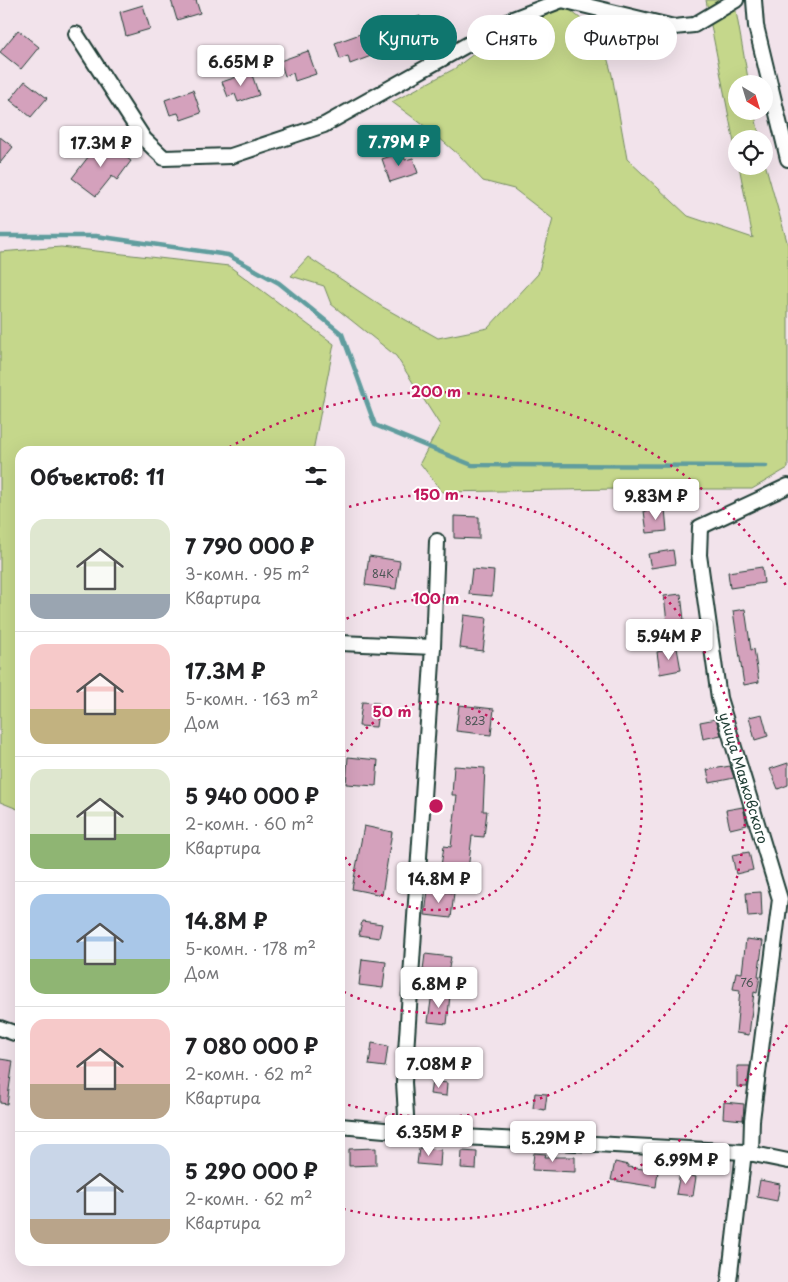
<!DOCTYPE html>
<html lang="ru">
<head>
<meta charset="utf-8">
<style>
	:root { --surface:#fff; --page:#f6f6f6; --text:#202124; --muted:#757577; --line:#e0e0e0; --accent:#0f766e }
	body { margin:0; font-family:"Playpen Sans",sans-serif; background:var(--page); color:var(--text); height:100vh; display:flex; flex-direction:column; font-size:19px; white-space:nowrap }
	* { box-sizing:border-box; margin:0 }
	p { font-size:16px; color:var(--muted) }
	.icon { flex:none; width:28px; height:28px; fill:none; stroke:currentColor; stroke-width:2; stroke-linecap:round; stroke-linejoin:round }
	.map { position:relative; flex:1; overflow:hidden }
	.details { position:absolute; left:15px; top:446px; width:330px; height:820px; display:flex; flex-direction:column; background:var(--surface); border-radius:15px; box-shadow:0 5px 20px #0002 }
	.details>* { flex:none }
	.top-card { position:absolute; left:360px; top:15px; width:352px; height:45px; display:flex; gap:10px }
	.needle { width:32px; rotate:142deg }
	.fabs { position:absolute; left:728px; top:75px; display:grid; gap:10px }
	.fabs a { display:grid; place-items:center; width:45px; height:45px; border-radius:50%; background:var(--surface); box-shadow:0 5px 20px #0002; font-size:25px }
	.price { position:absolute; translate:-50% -42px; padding:0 11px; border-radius:5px; background:#fff; color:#222; font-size:16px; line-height:32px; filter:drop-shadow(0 1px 2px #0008) }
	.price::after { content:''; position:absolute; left:50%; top:30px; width:15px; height:11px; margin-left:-8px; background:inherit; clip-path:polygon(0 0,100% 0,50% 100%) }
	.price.active { background:var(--accent); color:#fff }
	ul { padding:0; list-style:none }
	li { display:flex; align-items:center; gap:15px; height:125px; padding:0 15px }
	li+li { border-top:1px solid var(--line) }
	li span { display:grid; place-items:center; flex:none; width:140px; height:100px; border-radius:15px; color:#555 }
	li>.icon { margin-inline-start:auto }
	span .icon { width:60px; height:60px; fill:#fffc; stroke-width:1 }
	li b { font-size:21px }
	h2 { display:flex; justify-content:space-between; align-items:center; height:60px; padding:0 15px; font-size:21px }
	.chip { padding:0 18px; border-radius:22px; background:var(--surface); box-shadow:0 5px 20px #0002; font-size:18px; line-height:45px }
	.chip.active { background:var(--accent); color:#fff }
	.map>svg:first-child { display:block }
	.green { fill:#c5d78b; stroke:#728a60 }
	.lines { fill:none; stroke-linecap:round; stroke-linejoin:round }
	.stream { stroke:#609d9e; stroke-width:4.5 }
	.building { fill:#d4a1bc; stroke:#1f3d34 }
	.minor-casing { stroke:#1f3d34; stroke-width:18 }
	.minor { stroke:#fff; stroke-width:14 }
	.ring { fill:none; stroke:#c2185b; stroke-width:2.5; stroke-dasharray:2.5 5 }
	.labels { text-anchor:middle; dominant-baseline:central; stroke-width:4; stroke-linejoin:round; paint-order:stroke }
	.number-label { font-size:11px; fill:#4c5656 }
	.street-label { font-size:14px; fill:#1f3d34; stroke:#fff }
	.centre { fill:#c2185b; stroke:#fff; stroke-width:2.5 }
	.ring-label { font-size:15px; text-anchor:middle; font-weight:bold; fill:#c2185b; stroke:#fff; stroke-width:4; stroke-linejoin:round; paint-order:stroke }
</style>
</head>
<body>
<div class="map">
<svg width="788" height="1282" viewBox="0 0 788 1282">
	<rect width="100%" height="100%" fill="#f2e3eb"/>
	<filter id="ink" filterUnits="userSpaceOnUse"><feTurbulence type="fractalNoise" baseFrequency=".02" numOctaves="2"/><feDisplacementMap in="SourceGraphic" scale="10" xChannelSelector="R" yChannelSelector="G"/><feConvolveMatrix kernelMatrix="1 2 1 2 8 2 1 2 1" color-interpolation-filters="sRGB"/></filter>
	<g filter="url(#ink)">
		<!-- green -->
		<g class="green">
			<polygon points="706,0 734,0 749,84 736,84 736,111 754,111 760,139 736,139 736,153"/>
			<polygon points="566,7 601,35 612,75 627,159 688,216 753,238 739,166 764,166 764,160 788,245 788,468 752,489 619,489 442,492 420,463 440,425 396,356 331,304 324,286 291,276 308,257 381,306 438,338 488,328 538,274 553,219 514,189 483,181 460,156 430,130 392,102 454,69 501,33"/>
			<polygon points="61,247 229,266 334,344 313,451 20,451 20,810 0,802 0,252"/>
		</g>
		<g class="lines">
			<!-- stream -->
			<polyline class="stream" points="0,236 96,236 228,255 279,283 342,334 375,425 472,465 766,466"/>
		</g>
		<!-- building -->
		<g class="building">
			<polygon points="171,0 196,0 200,13 177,20"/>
			<polygon points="143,5 150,29 126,36 120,12"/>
			<polygon points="420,16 428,39 408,46 405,39 397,41 392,26"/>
			<polygon points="18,30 39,47 21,69 0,52"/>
			<polygon points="363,33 371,56 350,64 348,56 340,59 335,43"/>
			<polygon points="308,51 316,74 295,81 293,73 285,76 280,61"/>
			<polygon points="251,72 259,95 238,102 235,94 228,97 222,82"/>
			<polygon points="25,81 47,98 31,117 10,100"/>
			<polygon points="193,90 201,113 181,120 178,113 170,115 165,100"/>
			<polygon points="0,137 13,147 0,163"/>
			<polygon points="102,139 131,161 117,180 112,176 96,196 72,178"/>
			<polygon points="403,152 405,160 413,158 418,173 390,182 382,159"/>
			<polygon points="665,508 667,531 647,533 644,511"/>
			<polygon points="454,516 479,517 479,539 454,538"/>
			<polygon points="673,550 675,564 651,568 648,554"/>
			<polygon points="369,556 400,561 396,589 365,585"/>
			<polygon points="762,567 764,583 730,588 728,572"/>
			<polygon points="472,569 494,571 492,596 469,594"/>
			<polygon points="681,594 684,620 667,622 664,596"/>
			<polygon points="745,609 751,650 754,649 759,682 744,685 733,611"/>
			<polygon points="464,615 487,618 483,651 460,648"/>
			<polygon points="677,648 681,670 660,674 657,652"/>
			<polygon points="362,702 379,703 376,727 359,726"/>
			<polygon points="459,705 494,709 491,735 456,731"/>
			<polygon points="762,714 768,736 755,740 749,717"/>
			<polygon points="716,719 721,735 703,739 700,722"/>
			<polygon points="348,757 378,760 376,786 346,784"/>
			<polygon points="788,763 788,785 778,789 770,769"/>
			<polygon points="454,766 485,768 483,811 487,811 484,837 472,836 468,870 441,866 444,846 451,847 457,795 452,795"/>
			<polygon points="730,766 734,778 710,783 707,770"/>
			<polygon points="743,807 747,825 730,829 726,810"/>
			<polygon points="364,826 392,832 382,895 352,889"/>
			<polygon points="749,852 753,870 736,874 732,855"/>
			<polygon points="428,890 454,893 451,918 425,915"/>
			<polygon points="761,892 762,916 748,917 746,893"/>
			<polygon points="362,921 382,924 379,938 359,935"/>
			<polygon points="746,939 763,941 758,976 760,976 757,993 754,992 749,1035 736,1033 740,990 733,989 736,972 742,973"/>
			<polygon points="425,954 451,957 448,973 423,970"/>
			<polygon points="362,959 386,962 383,988 359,985"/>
			<polygon points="432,993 450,995 447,1024 428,1022"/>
			<polygon points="372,1043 388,1046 385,1067 369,1065"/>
			<polygon points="415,1050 429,1050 429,1066 415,1067"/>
			<polygon points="0,1059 13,1061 7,1104 0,1103"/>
			<polygon points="737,1066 750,1066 747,1087 737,1087"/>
			<polygon points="432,1081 447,1083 446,1096 430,1094"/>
			<polygon points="535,1093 547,1094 545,1110 533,1108"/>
			<polygon points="724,1102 744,1104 743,1120 723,1118"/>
			<polygon points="376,1148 376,1165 349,1166 349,1149"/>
			<polygon points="419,1148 441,1150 440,1166 417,1164"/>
			<polygon points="462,1151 477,1152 476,1169 461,1168"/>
			<polygon points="534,1153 546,1154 545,1157 575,1157 575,1172 532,1170"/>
			<polygon points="615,1162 628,1165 628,1167 658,1171 656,1187 611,1180"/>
			<polygon points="680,1174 696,1177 693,1196 676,1194"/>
			<polygon points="760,1180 780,1184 777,1201 757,1197"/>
		</g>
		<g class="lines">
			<defs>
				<g id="minor">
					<polyline points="562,0 674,27 694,25 736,0"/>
					<polyline points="754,0 756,26 788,159"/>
					<polyline points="76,34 144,139 164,158 231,156 324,125 513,19 562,0"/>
					<polyline points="340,643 433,647"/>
					<polyline points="0,1028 20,1035"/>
					<polyline points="340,1126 463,1137 744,1152 788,1161"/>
					<polyline points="407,1132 404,1082 433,647 437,541"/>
					<polyline points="751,1154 752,1120 780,899 719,698 699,555 700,527 788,486"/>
					<polyline points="729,1282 744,1152"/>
				</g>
			</defs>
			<!-- minor casing -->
			<use href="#minor" class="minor-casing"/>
			<!-- minor -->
			<use href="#minor" class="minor"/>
		</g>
	</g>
	<!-- distance rings -->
	<g class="ring">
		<path d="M340 765A104 104 0 1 1 340 847"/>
		<path d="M340 622A207 207 0 1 1 340 990"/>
		<path d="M342 509A311 311 0 1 1 342 1103"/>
		<path d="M787 1025A414 414 0 0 1 343 1209M223 451A414 414 0 0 1 787 587"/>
	</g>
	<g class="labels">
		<!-- number labels -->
		<g class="number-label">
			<text x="383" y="573">84К</text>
			<text x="475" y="720">82З</text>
			<text x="747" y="982">76</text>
		</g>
		<!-- street labels -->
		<g class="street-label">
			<text transform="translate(744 778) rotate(73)">улица Маяковского</text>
		</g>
	</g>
	<circle cx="436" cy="806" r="8" class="centre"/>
	<g class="ring-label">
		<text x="436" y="397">200 m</text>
		<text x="436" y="500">150 m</text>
		<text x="436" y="604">100 m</text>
		<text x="392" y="717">50 m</text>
	</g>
</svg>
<div class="fabs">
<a><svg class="needle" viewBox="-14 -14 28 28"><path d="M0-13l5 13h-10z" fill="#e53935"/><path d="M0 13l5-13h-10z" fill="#757577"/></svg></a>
<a><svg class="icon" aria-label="locate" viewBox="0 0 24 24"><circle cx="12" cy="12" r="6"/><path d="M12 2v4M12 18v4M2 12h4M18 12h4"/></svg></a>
</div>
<b class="price" style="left:241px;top:87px">6.65M ₽</b>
<b class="price active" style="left:399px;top:167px">7.79M ₽</b>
<b class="price" style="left:101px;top:168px">17.3M ₽</b>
<b class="price" style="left:656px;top:521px">9.83M ₽</b>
<b class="price" style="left:669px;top:661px">5.94M ₽</b>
<b class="price" style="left:439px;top:904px">14.8M ₽</b>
<b class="price" style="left:439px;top:1009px">6.8M ₽</b>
<b class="price" style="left:439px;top:1089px">7.08M ₽</b>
<b class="price" style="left:429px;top:1157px">6.35M ₽</b>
<b class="price" style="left:553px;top:1163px">5.29M ₽</b>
<b class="price" style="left:686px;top:1185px">6.99M ₽</b>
<div class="top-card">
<a class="chip active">Купить</a>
<a class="chip">Снять</a>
<a class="chip">Фильтры</a>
</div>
<section class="details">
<h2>Объектов: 11<svg class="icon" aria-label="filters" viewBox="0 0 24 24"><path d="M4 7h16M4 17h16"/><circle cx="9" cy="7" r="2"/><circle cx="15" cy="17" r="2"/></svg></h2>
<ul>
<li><span style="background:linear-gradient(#dfe7d0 75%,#9aa5b1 0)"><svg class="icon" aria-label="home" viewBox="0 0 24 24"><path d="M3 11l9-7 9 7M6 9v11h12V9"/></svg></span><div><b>7 790 000 ₽</b><p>3-комн. · 95 m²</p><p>Квартира</p></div></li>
<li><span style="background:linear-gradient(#f6c9c9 65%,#c2b280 0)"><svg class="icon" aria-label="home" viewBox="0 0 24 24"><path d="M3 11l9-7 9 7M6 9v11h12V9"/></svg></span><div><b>17.3M ₽</b><p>5-комн. · 163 m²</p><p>Дом</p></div></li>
<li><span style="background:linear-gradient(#dfe7d0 65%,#8fb573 0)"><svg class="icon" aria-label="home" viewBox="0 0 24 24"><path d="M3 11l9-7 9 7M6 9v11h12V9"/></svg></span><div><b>5 940 000 ₽</b><p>2-комн. · 60 m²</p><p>Квартира</p></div></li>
<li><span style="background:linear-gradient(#a9c7e8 65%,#8fb573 0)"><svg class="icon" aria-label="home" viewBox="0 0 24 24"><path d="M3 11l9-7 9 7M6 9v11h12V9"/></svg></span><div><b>14.8M ₽</b><p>5-комн. · 178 m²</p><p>Дом</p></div></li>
<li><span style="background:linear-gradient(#f6c9c9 65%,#b9a48a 0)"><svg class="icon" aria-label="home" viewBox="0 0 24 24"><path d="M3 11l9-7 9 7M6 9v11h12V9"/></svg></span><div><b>7 080 000 ₽</b><p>2-комн. · 62 m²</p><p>Квартира</p></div></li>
<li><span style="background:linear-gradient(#c9d6e8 75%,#b9a48a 0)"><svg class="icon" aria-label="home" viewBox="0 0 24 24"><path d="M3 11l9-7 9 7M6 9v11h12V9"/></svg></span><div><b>5 290 000 ₽</b><p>2-комн. · 62 m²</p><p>Квартира</p></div></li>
</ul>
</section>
</div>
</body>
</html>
